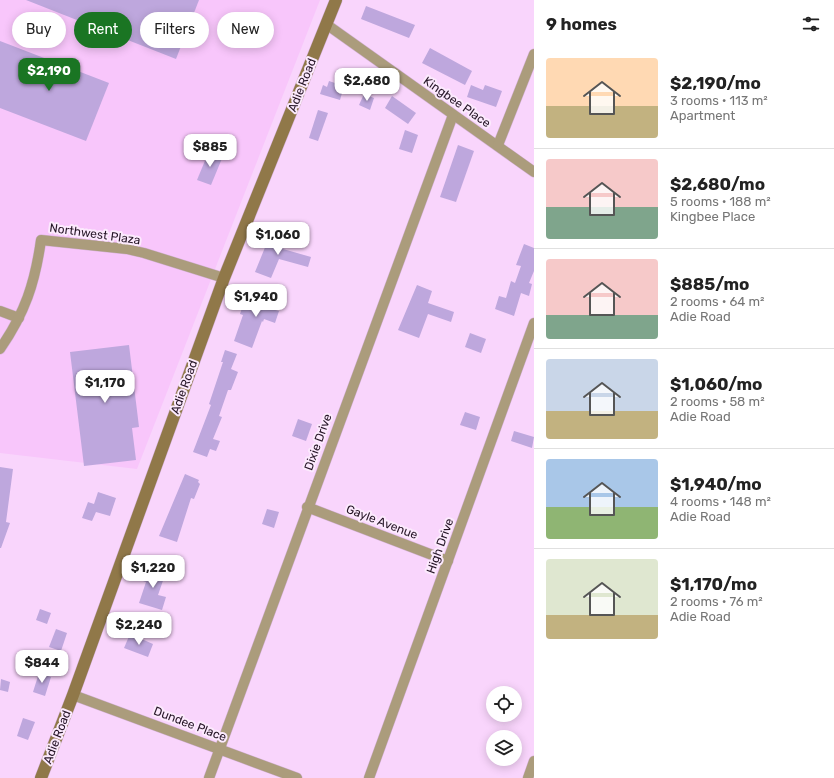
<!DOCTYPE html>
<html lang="en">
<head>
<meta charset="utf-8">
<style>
	:root { --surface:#fff; --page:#f6f6f6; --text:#222; --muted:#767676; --line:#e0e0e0; --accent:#1a7523 }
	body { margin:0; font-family:Rubik,sans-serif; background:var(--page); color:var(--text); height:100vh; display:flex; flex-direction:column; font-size:15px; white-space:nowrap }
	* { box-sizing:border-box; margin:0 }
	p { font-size:13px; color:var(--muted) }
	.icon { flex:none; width:22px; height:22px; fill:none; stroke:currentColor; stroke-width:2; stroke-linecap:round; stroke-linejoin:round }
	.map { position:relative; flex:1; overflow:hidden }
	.side { display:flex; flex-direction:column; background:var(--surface); width:300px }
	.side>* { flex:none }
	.top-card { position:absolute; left:12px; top:12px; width:380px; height:36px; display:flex; gap:8px }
	.tools { position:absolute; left:486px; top:686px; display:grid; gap:8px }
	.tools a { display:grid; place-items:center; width:36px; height:36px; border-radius:50%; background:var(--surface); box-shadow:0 2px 10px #0003; font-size:20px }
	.price { position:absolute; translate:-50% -34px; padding:0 9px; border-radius:8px; background:#fff; color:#222; font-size:13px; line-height:26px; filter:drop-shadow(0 1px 2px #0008) }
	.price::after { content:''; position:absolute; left:50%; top:24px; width:12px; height:9px; margin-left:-6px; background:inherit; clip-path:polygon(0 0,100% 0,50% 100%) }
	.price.active { background:var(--accent); color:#fff }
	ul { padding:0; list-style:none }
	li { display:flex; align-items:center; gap:12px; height:100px; padding:0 12px }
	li+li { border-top:1px solid var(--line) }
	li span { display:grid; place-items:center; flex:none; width:112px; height:80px; border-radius:4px; color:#555 }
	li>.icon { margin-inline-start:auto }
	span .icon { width:48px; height:48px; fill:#fffc; stroke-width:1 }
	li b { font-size:17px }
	h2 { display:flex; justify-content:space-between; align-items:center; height:48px; padding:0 12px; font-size:17px }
	.tag { padding:0 14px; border-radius:18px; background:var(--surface); box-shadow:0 2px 10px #0003; font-size:14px; line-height:36px }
	.tag.active { background:var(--accent); color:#fff }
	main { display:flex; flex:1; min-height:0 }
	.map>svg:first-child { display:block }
	.built { fill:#f8c6fb }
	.building { fill:#bea7dd }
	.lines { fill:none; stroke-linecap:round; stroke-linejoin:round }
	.street-casing { stroke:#d3b2d5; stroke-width:11 }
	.secondary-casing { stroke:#d3b2d5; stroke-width:13 }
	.street { stroke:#ab9c7c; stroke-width:10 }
	.secondary { stroke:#907849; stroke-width:12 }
	.labels { text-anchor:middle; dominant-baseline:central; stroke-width:4; stroke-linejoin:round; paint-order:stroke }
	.street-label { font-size:12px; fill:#251526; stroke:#fceafd }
</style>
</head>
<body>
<main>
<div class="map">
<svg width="534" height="778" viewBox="0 0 534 778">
	<rect width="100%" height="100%" fill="#f9d5fc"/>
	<!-- built -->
	<polygon class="built" points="0,0 320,0 137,469 0,453"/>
	<!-- building -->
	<g class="building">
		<polygon points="26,0 199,0 176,59"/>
		<polygon points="366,6 415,25 409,38 361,19"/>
		<polygon points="0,41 109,83 86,141 0,108"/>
		<polygon points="430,48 472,71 465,85 422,63"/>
		<polygon points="329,81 344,86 340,100 320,94 323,85 327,87"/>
		<polygon points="471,85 483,90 485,85 502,91 496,107 467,97"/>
		<polygon points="364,94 374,98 370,110 359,105"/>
		<polygon points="392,96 416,113 408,124 385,108"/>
		<polygon points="318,110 328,113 318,141 309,138"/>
		<polygon points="405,130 418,135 412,153 399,149"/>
		<polygon points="458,145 474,151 456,202 440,197"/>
		<polygon points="209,151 223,156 211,185 197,180"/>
		<polygon points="268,233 287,240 283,249 311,257 308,267 279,259 271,278 255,272 266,245 264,244"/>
		<polygon points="524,244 534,248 534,271 529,283 532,284 529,296 521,293 514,316 495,309 499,296 506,298 511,281 515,283 521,266 516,265"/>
		<polygon points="417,285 432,291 428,303 454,312 451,322 428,314 419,338 398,330"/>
		<polygon points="264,290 277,295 272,309 279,311 275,323 264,319 263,322 262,321 252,348 234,341 243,315 240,314 245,299 259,304"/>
		<polygon points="470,333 486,339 481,353 465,347"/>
		<polygon points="129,345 139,427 132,428 136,460 84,466 70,352"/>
		<polygon points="225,350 237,354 231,369 238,372 231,390 228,390 219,416 222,417 213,439 220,441 216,451 210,449 207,457 193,452 211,405 209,404 223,362 221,362"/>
		<polygon points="465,412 480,417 476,430 460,425"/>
		<polygon points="298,419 312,424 306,441 292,436"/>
		<polygon points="514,431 534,437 532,448 511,441"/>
		<polygon points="0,467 13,469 6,522 10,523 1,548 0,548"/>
		<polygon points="185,474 199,480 198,482 200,484 194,499 191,498 177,542 159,536"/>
		<polygon points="98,492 116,498 110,516 96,512 92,521 82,518 88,502 94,504"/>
		<polygon points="267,509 279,512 274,528 262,524"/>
		<polygon points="149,566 166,572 158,595 166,597 162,610 139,603 146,582 143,581"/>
		<polygon points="40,609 51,613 47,624 36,620"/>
		<polygon points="56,629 67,633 61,651 49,647"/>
		<polygon points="130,634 153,644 148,657 124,648"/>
		<polygon points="39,673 51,677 45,696 33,692"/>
		<polygon points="1,679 10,682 8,692 0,690"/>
		<polygon points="23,718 35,722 28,740 17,736"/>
	</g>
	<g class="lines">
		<defs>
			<g id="street">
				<polyline points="326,24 534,172"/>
				<polyline points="498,145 534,54"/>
				<polyline points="0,311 19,318"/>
				<path d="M 0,349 C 25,313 35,283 41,240 L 127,249 L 144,253 L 224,278"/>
				<polyline points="307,507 448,561"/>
				<polyline points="73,695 297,778"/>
				<polyline points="209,778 453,115"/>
				<polyline points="369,778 534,323"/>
				<polyline points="528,778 534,761"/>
			</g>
			<polyline id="secondary" points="41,778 73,695 224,278 336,0"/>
		</defs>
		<!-- street casing -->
		<use href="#street" class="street-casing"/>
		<!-- secondary casing -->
		<use href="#secondary" class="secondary-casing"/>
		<!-- street -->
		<use href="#street" class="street"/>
		<!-- secondary -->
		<use href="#secondary" class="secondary"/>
	</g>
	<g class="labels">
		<!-- street labels -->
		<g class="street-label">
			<text transform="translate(302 85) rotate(-68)">Adie Road</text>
			<text transform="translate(457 102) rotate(35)">Kingbee Place</text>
			<text transform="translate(95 234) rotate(8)">Northwest Plaza</text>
			<text transform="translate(184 387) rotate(-70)">Adie Road</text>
			<text transform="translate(318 442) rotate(-70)">Dixie Drive</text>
			<text transform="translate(382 522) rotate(21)">Gayle Avenue</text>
			<text transform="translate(440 546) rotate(-70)">High Drive</text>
			<text transform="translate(190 724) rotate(21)">Dundee Place</text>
			<text transform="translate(57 737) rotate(-69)">Adie Road</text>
		</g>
	</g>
</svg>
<div class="tools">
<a><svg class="icon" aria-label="locate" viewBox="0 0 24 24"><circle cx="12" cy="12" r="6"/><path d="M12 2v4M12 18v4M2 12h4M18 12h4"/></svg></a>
<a><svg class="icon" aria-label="layers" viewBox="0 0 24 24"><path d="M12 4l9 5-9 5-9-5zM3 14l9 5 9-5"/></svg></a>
</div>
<b class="price active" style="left:49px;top:92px">$2,190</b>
<b class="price" style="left:367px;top:102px">$2,680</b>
<b class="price" style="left:210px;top:168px">$885</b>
<b class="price" style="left:278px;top:256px">$1,060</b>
<b class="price" style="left:256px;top:318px">$1,940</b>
<b class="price" style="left:105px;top:404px">$1,170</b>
<b class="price" style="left:153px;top:589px">$1,220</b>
<b class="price" style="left:139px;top:646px">$2,240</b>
<b class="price" style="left:42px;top:684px">$844</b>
<div class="top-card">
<a class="tag">Buy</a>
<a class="tag active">Rent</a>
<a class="tag">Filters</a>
<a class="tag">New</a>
</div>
</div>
<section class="side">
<h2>9 homes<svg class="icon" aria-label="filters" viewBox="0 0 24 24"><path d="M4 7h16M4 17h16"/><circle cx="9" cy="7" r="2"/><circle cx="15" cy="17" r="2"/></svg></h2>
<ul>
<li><span style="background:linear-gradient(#ffd9b3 60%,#c2b280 0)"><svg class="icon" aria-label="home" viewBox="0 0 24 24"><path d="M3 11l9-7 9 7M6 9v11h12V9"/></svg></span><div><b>$2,190/mo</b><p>3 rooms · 113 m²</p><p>Apartment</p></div></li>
<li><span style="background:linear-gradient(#f6c9c9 60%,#7fa58c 0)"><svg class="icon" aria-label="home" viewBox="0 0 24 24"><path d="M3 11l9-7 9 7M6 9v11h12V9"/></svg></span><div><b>$2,680/mo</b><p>5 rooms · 188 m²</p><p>Kingbee Place</p></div></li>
<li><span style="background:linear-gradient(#f6c9c9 70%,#7fa58c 0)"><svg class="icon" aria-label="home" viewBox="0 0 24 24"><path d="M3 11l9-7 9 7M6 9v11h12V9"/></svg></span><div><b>$885/mo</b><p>2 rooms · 64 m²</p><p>Adie Road</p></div></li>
<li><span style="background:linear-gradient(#c9d6e8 65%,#c2b280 0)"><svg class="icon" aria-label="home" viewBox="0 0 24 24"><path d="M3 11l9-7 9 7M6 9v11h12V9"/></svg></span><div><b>$1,060/mo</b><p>2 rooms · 58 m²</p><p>Adie Road</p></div></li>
<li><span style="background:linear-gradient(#a9c7e8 60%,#8fb573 0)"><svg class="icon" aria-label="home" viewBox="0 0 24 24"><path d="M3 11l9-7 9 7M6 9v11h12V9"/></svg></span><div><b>$1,940/mo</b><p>4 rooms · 148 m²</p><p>Adie Road</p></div></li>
<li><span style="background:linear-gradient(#dfe7d0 70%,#c2b280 0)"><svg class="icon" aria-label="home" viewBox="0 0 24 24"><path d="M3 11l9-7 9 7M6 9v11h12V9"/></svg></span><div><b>$1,170/mo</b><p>2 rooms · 76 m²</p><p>Adie Road</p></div></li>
</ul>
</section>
</main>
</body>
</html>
